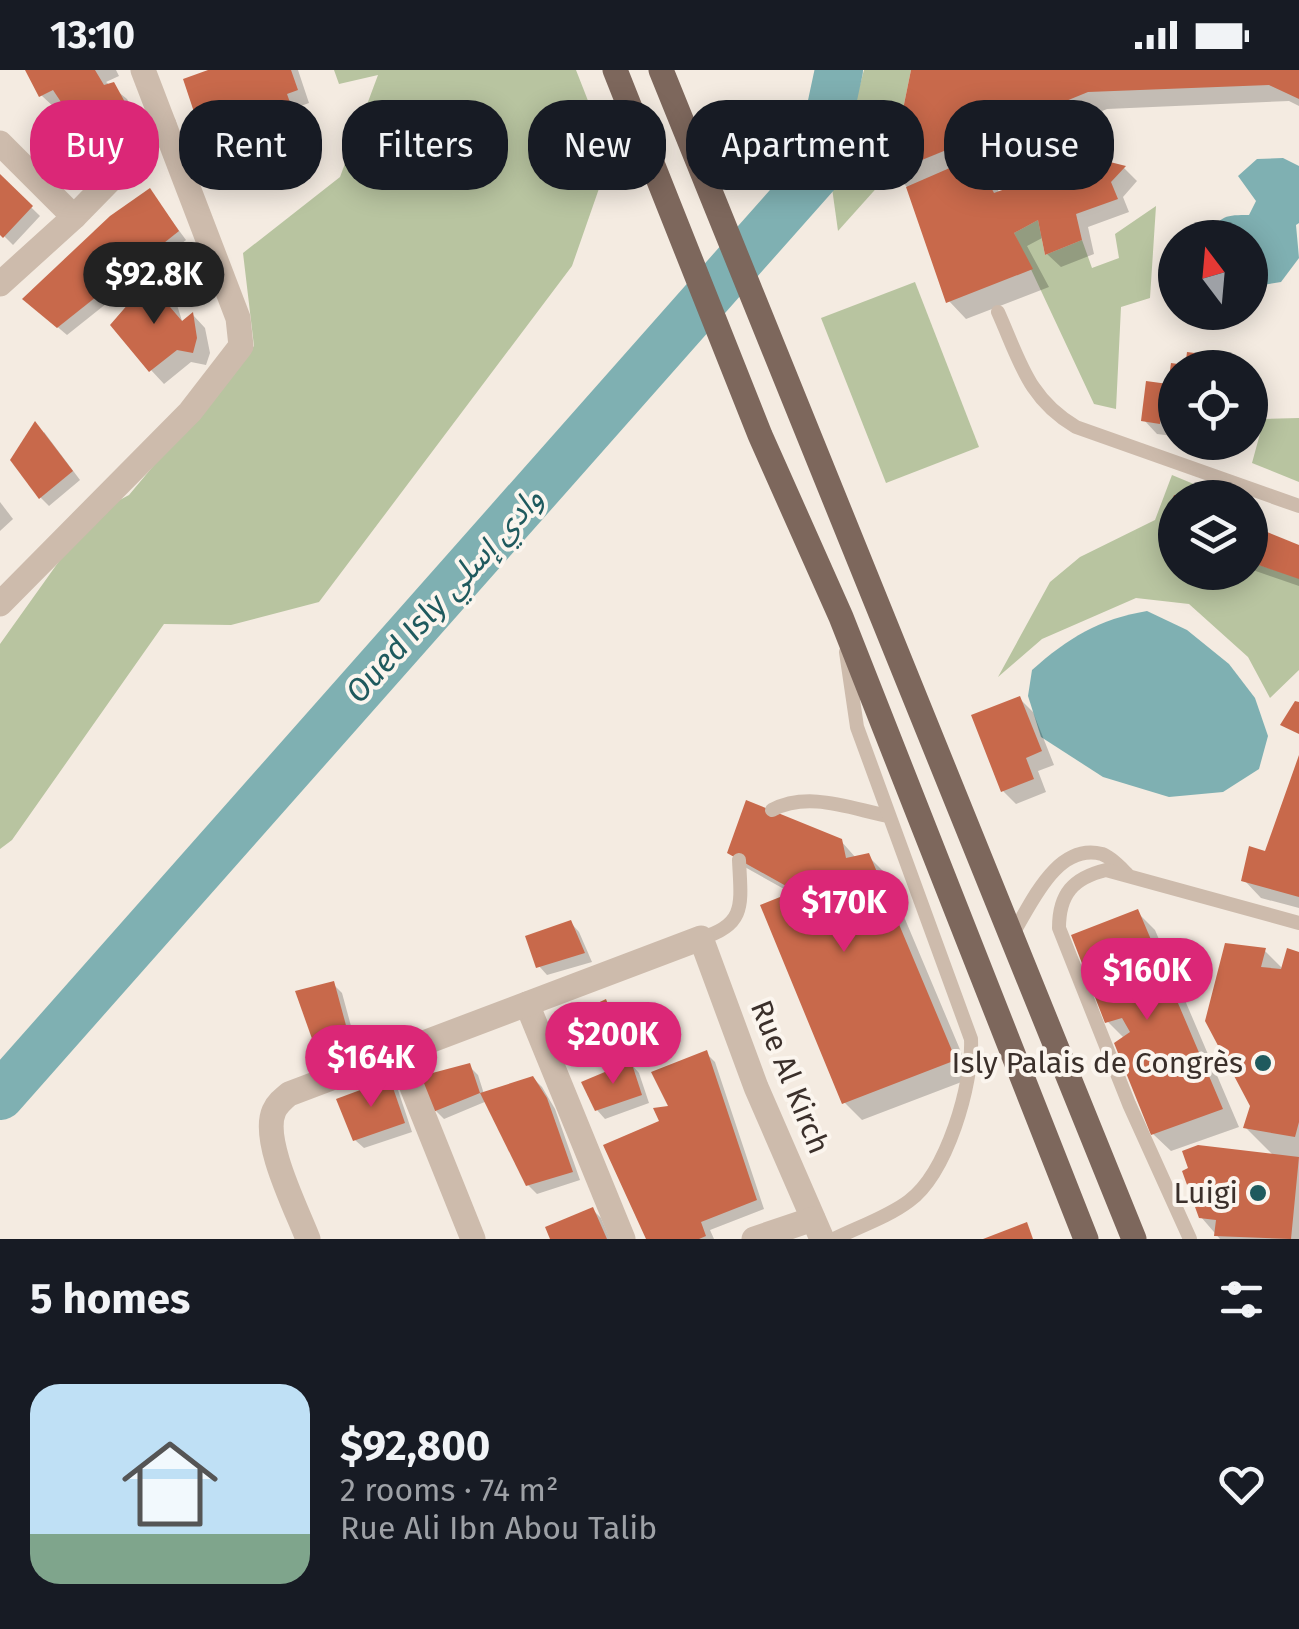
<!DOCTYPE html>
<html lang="en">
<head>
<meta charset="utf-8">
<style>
	:root { --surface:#171b24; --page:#20242c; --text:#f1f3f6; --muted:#9ea1a6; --accent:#db2777 }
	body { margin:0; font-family:"Fira Sans","Noto Sans Arabic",sans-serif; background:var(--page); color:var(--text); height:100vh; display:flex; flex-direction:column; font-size:38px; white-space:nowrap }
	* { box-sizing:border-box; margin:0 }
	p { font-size:32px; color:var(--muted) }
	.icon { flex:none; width:55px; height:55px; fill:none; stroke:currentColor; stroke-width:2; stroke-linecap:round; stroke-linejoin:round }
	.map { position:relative; height:1169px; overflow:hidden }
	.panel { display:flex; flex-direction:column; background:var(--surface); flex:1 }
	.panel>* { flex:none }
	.guide { position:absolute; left:30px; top:30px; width:1240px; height:90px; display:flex; gap:20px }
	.needle { width:65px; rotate:344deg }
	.tools { position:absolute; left:1158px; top:150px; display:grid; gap:20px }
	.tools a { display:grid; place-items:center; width:110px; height:110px; border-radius:50%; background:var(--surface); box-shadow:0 5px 25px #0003; font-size:50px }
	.price { position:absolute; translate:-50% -85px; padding:0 22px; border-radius:35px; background:var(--accent); color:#fff; font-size:32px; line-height:65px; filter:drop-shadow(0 2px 5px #0008) }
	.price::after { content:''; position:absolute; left:50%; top:60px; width:30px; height:22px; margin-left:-15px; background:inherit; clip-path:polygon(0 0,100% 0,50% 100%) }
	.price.selected { background:#222; color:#fff }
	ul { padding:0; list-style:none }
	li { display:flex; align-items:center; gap:30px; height:250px; padding:0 30px }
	li span { display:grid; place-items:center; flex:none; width:280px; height:200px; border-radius:30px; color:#555 }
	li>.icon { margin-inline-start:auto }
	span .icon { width:120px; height:120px; fill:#fffc; stroke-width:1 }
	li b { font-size:42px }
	h2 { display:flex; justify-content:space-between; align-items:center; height:120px; padding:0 30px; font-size:42px }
	.chip { padding:0 35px; border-radius:40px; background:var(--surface); box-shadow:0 5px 25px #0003; font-size:35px; line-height:90px }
	.chip.selected { background:var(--accent); color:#fff }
	.status { display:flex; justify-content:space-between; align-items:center; height:70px; padding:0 50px; background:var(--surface); direction:ltr }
	.status svg { height:28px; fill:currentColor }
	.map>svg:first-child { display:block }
	.green { fill:#b8c4a0 }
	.water { fill:#7fb0b2 }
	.shadow { fill:#0003 }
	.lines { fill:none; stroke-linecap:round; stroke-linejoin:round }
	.river { stroke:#7fb0b2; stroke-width:48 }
	.building { fill:#c8694b }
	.service { stroke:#cdbbac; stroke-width:14 }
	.minor { stroke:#cdbbac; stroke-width:25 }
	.primary { stroke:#7d675c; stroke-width:25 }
	.poi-dot { fill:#1f5a5e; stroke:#fbf5ee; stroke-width:4 }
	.labels { text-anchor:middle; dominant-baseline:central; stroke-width:8; stroke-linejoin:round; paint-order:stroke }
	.poi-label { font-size:30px; fill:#3b302b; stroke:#fbf5ee; text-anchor:end }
	.street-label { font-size:30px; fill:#3b302b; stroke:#fbf5ee }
	.water-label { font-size:32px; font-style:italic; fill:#1f5a5e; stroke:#fbf5ee }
</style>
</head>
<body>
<div class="status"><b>13:10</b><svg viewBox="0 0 49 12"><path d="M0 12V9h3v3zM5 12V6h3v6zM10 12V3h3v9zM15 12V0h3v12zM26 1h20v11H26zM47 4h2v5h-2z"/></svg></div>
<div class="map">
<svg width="1299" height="1169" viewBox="0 0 1299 1169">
	<rect width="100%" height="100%" fill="#f4ebe1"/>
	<!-- green -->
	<g class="green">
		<polygon points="334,0 576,0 610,87 572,196 319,532 231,555 164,554 12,770 0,779 0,574 92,445 129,425 254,276 243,183 340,107 378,5 339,14"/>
		<polygon points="864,0 911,0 890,103 838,161 832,118"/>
		<polygon points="1156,136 1150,228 1121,237 1116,339 1094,334 1014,163 1038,150 1045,185 1082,170 1092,198 1119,188 1115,164"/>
		<polygon points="915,212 979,377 886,413 821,248"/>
		<polygon points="1299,348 1299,412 1252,393 1264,349"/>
		<polygon points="1172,405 1225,427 1174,425 1175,502 1250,502 1250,492 1299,508 1299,600 1270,628 1248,587 1189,534 1136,528 1042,569 998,607 1050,512 1080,487 1155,450"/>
	</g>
	<!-- water -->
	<g class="water">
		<path d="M 1283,88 L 1299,96 L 1299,153 L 1296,155 L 1299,188 L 1281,212 L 1250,217 L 1250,168 L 1211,167 C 1218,145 1227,145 1249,145 L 1256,131 L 1238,106 L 1257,89 Z"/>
		<path d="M 1147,541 L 1187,560 L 1229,594 L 1255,628 L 1268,666 L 1259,699 L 1223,722 L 1169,727 L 1103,707 L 1041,667 L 1028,626 L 1032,600 C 1068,568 1099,549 1147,541 Z"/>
	</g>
	<!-- shadow -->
	<g class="shadow">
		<polygon points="28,0 116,0 119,6 106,12 127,29 139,49 138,72 103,98 66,63 70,31 55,38 41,25"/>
		<polygon points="215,0 298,0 309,33 298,37 310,71 246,94 232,81 223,56 212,60 199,47"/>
		<polygon points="914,0 1299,0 1299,36 1289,31 1107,39 977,92 992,108 1000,124 1032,112 1093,77 1108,94 1124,98 1137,111 1123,127 1129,142 1088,157 1094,184 1061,197 1047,184 1044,167 1027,176 1049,217 966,249 949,231 910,120 893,103"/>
		<polygon points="0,107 40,146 13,175 0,162"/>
		<polygon points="150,121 186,170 67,265 34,237"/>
		<polygon points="163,221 177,235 183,254 193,245 205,258 210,283 206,295 191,292 164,314 151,300"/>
		<polygon points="1173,296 1184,298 1175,298 1173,366 1157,364 1144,350 1170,317"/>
		<polygon points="1250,301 1253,305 1250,331"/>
		<polygon points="44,362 80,410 49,436 40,427"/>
		<polygon points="1187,372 1217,372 1216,381 1193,378"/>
		<polygon points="0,432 13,449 0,461"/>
		<polygon points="1250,458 1299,478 1299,516 1250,499"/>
		<polygon points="1019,628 1033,642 1054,695 1038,701 1046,722 1016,734 1003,721"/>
		<polygon points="1299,691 1299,838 1261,828 1244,810 1267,784"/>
		<polygon points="841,771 856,788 868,786 886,804 972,1008 862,1050 844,1032 793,824 743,796 730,783"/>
		<polygon points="1137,842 1155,860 1239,1057 1171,1081 1153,1064 1125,969 1108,952"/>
		<polygon points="571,853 579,862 592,892 547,905 539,896"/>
		<polygon points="1265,881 1283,899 1299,885 1299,1169 1220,1169 1201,1147 1275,1087 1246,1058 1253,1035 1207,951"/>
		<polygon points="333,914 342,923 357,978 327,988 318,979"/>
		<polygon points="606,932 614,940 626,972 584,988 575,979"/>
		<polygon points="706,983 715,992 764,1139 710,1160 714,1169 648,1169 672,1038"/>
		<polygon points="631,994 639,1003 649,1033 605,1049 597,1040"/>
		<polygon points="469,996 478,1005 484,1024 533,1008 542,1017 555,1039 580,1110 537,1124 528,1115 487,1031 444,1049 436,1041"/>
		<polygon points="390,1012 398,1020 412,1062 364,1078 355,1070"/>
		<polygon points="593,1140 601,1148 610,1169 552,1169"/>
	</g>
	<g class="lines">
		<!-- river -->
		<polyline class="river" points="0,1026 817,103 839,0"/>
	</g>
	<!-- building -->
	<g class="building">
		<polygon points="25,0 95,0 104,15 114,12 126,34 126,59 88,87 49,50 63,35 53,20 39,27"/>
		<polygon points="208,0 291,0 298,20 287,24 299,58 230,82 215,42 196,48 183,9"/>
		<polygon points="911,0 1299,0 1299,29 1269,15 1088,22 890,103"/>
		<polygon points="1062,73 1080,82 1094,74 1098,89 1126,96 1111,112 1118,129 1076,144 1082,170 1045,185 1038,150 1014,163 1033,199 946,233 906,117 975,87 994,123 1030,110 1033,98 1057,91"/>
		<polygon points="0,104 33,136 3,168 0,165"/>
		<polygon points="150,118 179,161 57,258 22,229 110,146"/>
		<polygon points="149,210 165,219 170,237 182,251 193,242 197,268 193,283 177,280 149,302 110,255"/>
		<polygon points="1187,282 1241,289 1240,298 1185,298"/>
		<polygon points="1171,293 1185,295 1175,298 1175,340 1162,338 1160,354 1141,351 1146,311 1168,314"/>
		<polygon points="35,351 73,401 39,429 10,390"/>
		<polygon points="1174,425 1175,425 1175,466 1162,461"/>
		<polygon points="1250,455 1299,475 1299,509 1250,492"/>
		<polygon points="1020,626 1042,681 1026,688 1034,709 1001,722 971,645"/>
		<polygon points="1295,631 1299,632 1299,664 1280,655"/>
		<polygon points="1299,685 1299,827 1241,811 1249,776 1265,781"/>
		<polygon points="746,730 842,769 846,788 869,783 956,990 842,1034 760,835 795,821 727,783"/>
		<polygon points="1138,839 1223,1039 1151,1065 1114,973 1130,962 1122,948 1105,953 1071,865"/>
		<polygon points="571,850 585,883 536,898 525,866"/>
		<polygon points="1225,873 1266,878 1261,897 1281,899 1287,878 1299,882 1299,1052 1295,1067 1243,1058 1250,1036 1205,951"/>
		<polygon points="334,911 350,970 316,980 295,921"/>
		<polygon points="606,929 619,964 573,981 560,951"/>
		<polygon points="707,980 757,1130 701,1152 706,1166 699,1169 646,1169 603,1075 659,1051 653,1038 668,1036 651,1002"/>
		<polygon points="631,991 642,1025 595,1041 581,1012"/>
		<polygon points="470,993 480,1023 433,1042 421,1006"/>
		<polygon points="533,1006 547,1028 573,1102 526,1116 480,1023"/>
		<polygon points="390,1009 405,1053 353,1071 336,1029"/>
		<polygon points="1198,1075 1299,1087 1291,1169 1214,1166 1216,1150 1199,1148 1182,1101 1188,1098 1182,1081"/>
		<polygon points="593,1137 607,1169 550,1169 545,1157"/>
		<polygon points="1027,1152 1033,1169 983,1169"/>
	</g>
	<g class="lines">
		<!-- service -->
		<g class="service">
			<path d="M 998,242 C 1020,291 1028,329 1076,357 L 1299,436"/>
			<path d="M 772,740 C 808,721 849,738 888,746"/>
			<path d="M 1012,865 C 1031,835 1056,772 1102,784 C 1111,787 1120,797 1127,804"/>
			<path d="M 701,868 C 747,855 741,833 739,790"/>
			<path d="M 834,1169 C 858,1157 888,1147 909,1131 C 947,1103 973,1014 971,969 L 857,657 L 846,582"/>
			<path d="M 1190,1169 L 1129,1034 L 1059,858 C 1059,824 1073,808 1106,800 L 1299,853"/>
		</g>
		<!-- minor -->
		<g class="minor">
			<polyline points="0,73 74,147"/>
			<polyline points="0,214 74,147 164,55"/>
			<polyline points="0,534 190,342 241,276 238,248 143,0"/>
			<polyline points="527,934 623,1169"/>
			<polyline points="398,982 473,1169"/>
			<path d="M 308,1169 C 297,1140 261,1070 274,1041 C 277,1034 283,1029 289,1024 L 701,868 L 756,1017 L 822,1169"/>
			<polyline points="754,1169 813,1149"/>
		</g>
		<!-- primary -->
		<g class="primary">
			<polyline points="615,0 760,365 841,547 1086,1169"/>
			<polyline points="661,0 1134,1169"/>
		</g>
	</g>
	<!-- markers -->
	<g class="poi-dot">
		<circle cx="1263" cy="993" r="10"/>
		<circle cx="1258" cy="1123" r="10"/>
	</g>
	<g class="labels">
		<!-- poi labels -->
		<g class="poi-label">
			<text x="1243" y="993">Isly Palais de Congrès</text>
			<text x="1238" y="1123">Luigi</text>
		</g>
		<!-- street labels -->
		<g class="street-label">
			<text transform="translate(790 1007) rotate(68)">Rue Al Kirch</text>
		</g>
		<!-- water labels -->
		<g class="water-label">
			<text transform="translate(444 525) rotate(-48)">Oued Isly وادي إسلي</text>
		</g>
	</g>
</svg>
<div class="tools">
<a><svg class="needle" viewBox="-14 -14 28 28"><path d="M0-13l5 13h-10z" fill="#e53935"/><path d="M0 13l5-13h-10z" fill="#9ea1a6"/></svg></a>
<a><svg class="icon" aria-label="locate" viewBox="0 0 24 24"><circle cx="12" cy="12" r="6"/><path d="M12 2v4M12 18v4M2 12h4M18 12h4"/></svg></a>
<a><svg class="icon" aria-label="layers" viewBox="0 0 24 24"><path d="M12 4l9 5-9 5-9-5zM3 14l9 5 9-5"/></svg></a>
</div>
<b class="price selected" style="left:154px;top:257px">$92.8K</b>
<b class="price" style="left:844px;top:885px">$170K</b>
<b class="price" style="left:1147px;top:953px">$160K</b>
<b class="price" style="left:613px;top:1017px">$200K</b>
<b class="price" style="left:371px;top:1040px">$164K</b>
<div class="guide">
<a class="chip selected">Buy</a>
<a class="chip">Rent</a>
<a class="chip">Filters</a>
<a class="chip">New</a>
<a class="chip">Apartment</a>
<a class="chip">House</a>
</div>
</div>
<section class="panel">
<h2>5 homes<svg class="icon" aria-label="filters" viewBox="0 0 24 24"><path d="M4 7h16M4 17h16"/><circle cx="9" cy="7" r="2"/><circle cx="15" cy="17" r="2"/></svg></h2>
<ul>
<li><span style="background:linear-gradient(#bfe0f5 75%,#7fa58c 0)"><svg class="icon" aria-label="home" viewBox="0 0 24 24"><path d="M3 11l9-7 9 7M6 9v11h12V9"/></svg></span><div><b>$92,800</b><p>2 rooms · 74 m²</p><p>Rue Ali Ibn Abou Talib</p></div><svg class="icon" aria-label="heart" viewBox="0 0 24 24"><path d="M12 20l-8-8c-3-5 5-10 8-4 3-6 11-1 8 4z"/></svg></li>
</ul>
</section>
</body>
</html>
